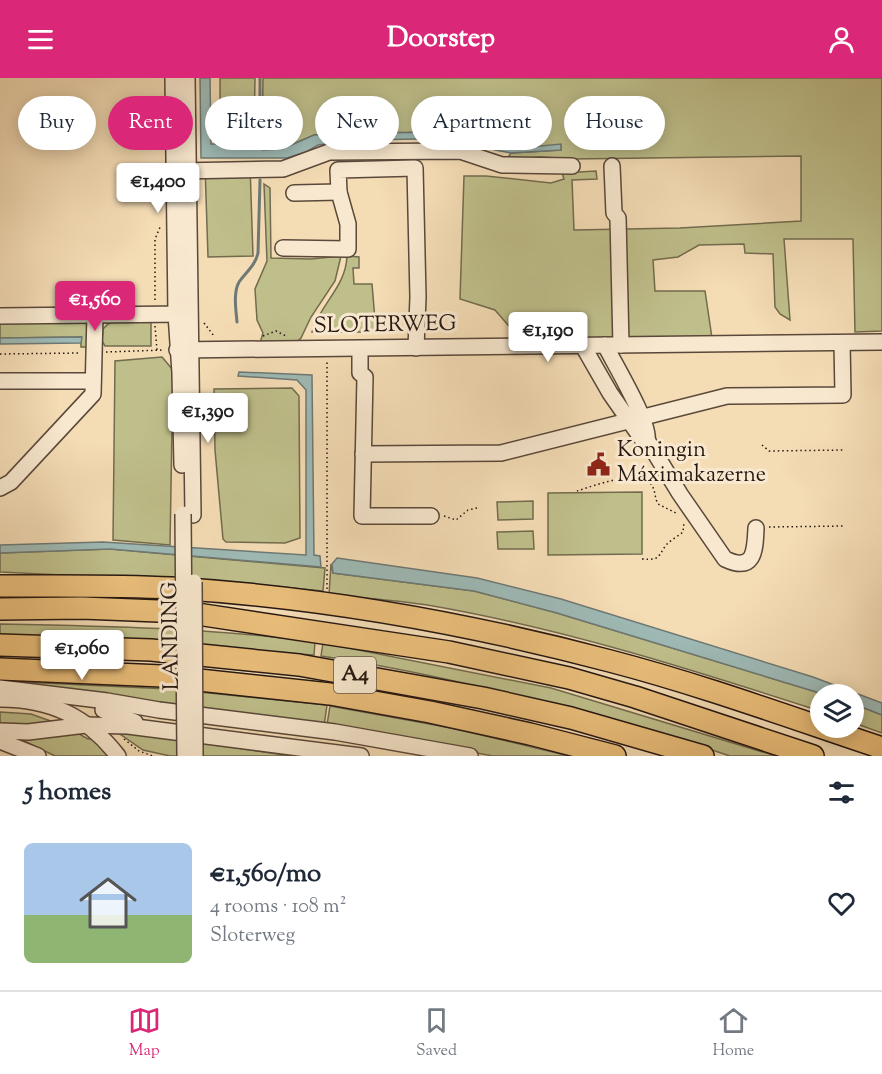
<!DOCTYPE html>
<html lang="en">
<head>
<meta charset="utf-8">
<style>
	:root { --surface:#fff; --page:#f2f2f3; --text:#1f2937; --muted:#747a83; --line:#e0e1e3; --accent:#db2777 }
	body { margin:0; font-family:"Sorts Mill Goudy",serif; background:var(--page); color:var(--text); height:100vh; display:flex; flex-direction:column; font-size:22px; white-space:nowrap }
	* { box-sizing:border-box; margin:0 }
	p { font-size:20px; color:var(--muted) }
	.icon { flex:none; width:33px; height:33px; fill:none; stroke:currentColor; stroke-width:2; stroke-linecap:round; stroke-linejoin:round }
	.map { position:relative; height:678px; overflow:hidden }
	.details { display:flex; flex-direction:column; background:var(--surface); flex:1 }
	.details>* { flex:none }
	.banner { position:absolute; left:18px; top:18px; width:846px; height:54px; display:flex; gap:12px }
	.tools { position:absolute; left:810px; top:606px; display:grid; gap:12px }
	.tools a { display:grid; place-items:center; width:54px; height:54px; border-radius:50%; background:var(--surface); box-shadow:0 3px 15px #0003; font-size:30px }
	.price { position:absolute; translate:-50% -51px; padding:0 14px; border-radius:6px; background:#fff; color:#222; font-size:20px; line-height:39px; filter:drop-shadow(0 2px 3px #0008) }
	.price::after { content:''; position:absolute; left:50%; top:36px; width:18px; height:14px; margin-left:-9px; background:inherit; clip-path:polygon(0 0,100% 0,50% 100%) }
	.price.selected { background:var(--accent); color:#fff }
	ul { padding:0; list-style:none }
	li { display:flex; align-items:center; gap:18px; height:150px; padding:0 24px }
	li span { display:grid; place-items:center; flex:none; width:168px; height:120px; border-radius:9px; color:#555 }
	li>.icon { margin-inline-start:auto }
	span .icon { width:72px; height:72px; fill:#fffc; stroke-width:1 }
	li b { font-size:26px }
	h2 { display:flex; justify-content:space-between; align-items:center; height:72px; padding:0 24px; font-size:26px }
	.tag { padding:0 21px; border-radius:27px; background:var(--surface); box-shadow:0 3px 15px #0003; font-size:21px; line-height:54px }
	.tag.selected { background:var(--accent); color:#fff }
	header { display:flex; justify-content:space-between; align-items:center; height:78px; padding:0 24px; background:var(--accent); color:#fff; font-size:27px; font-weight:700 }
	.dock { display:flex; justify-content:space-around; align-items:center; height:84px; border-top:2px solid var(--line); background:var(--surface); font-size:16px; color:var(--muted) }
	.dock a { display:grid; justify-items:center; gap:3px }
	.dock .selected { color:var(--accent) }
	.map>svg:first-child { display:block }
	.green { fill:#bfbf8b; stroke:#726b4e; stroke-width:1.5 }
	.water { fill:#9ebab6; stroke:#6e7974; stroke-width:1.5 }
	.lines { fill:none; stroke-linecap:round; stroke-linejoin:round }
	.stream { stroke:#6e7974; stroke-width:3 }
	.minor-casing { stroke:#5a483a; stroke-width:18 }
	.highway-casing { stroke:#261711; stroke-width:24 }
	.path { stroke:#261711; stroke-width:1.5; stroke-dasharray:1.5 3; stroke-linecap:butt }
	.minor { stroke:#f8e8cf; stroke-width:15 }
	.highway { stroke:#eabe7a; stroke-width:21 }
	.minor-bridge-casing { stroke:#5a483a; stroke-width:18; stroke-linecap:butt }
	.minor-bridge { stroke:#f8e8cf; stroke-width:15 }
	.labels { text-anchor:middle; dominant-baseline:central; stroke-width:6; stroke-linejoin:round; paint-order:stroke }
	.shield { fill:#f8e8cf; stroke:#65564a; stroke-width:1.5 }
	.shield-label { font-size:21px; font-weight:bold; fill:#261711 }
	.street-label { font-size:22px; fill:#261711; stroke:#f8e8cf }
	.poi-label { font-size:22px; fill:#261711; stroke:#f8e8cf; text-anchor:start }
</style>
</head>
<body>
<header><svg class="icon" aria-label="menu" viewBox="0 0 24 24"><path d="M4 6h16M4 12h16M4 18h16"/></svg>Doorstep<svg class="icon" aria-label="person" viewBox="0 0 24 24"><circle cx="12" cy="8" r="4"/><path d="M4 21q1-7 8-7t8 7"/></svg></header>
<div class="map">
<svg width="882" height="678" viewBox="0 0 882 678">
	<rect width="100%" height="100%" fill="#f4dcb5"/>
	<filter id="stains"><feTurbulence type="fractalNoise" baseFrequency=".00333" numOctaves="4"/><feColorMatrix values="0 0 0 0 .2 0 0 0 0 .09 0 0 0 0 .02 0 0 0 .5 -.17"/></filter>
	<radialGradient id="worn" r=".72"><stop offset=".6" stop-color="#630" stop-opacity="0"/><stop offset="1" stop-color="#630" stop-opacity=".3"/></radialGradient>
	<!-- green -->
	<g class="green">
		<polygon points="220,0 255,0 254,53 220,52"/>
		<polygon points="263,0 882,0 882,253 855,254 853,161 784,161 790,242 780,236 775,229 773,176 745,175 744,166 699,167 678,179 653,182 655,213 705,213 712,260 521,262 495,232 460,221 464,98 486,98 551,105 564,101 562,95 596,93 597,101 572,102 574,152 680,150 801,143 801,78 570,81 542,79 507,81 511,75 561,72 561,67 520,70 495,66 464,54 355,55 314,57 282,71 262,72"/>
		<polygon points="250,87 253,178 208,179 205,88"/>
		<polygon points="264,106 270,110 271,180 311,181 341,178 335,203 311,239 301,260 296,265 260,265 263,255 257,242 255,211 267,183"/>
		<path d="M 347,178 L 359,179 L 359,190 L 353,190 L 354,206 L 372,206 L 376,254 L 312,254 C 320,226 346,209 347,178 Z"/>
		<polygon points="118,242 151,242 151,268 105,268 102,263 103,251 108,246"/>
		<polygon points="85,243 88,248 88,269 81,269 81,259 0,260 0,244"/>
		<polygon points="162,279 173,292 170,467 113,462 115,283"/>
		<polygon points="292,310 299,318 300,460 285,465 226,464 223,461 215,372 214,311"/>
		<polygon points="642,414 642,476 548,477 548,415"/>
		<polygon points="533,423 533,441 498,442 497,424"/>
		<polygon points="533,453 534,471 498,471 497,454"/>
		<polygon points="110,471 325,490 323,513 251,506 0,494 0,475"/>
		<path d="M 331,486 L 333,495 L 474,513 L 557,535 L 823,616 L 820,616 L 820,633 C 693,592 565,551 433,528 C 399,522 364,520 329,517 Z"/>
		<path d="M 0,546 C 105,548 211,550 315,564 L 314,577 L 0,558 Z"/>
		<path d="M 323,565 L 551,610 L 776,678 L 730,678 L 703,669 C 577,633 451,597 321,578 Z"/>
		<polygon points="0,603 169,611 327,627 324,648 0,608"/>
		<polygon points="854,626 882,637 882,655 854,645"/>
		<polygon points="330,628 457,651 569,678 493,678 327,647"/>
		<polygon points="0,634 31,636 62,647 0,650"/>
		<polygon points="70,651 88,661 98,660 115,678 55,678 10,656"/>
		<polygon points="117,654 147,654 210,666 291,678 170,678 143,672"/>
	</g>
	<!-- water -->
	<g class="water">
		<polygon points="200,0 210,0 211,66 262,66 263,72 282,71 314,57 355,55 464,54 495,66 520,70 561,66 561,72 511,75 495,72 470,60 365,62 318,67 306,74 287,80 201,80"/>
		<polygon points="82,259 81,265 0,266 0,260"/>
		<polygon points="239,294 312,297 314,477 320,478 321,489 110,471 0,475 0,467 103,464 306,477 306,312 297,302 238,298"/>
		<polygon points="337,480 477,500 561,521 813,599 882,625 882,637 854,626 854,616 823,616 557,535 474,513 333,495 332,486"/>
	</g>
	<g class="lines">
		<!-- stream -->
		<g class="stream">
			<polyline points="260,0 260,70"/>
			<path d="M 237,244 C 236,232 233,215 239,204 C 246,194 255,188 258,175 L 260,102"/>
		</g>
		<defs>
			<g id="minor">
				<polyline points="173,0 176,236 180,295 182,387"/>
				<polyline points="187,0 193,437"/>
				<polyline points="612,88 614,135 618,140 621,267"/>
				<polyline points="180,93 283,91 329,74 460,73 502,87 572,88"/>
				<polyline points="294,115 339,114"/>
				<polyline points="283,170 348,171 348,146 339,114 338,92 415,90 418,219 416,270"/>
				<polyline points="0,238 184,236"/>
				<path d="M 583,268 L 610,315 L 642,361 L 647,362 C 651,346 614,285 605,267"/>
				<polyline points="360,271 360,295 365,299 362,438 431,438"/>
				<polyline points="177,272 882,264"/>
				<polyline points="0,303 93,303"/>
				<path d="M 647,362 L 680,416 L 725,481 C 755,495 755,472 756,450"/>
				<polyline points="363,376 501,375 727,318 843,317 842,265"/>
				<polyline points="0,410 11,404 93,316 95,237"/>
				<polyline points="0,610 107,623 159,632 335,654 470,678"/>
				<path d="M 0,621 C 50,621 87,638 118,678"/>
				<polyline points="103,632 135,644"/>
				<polyline points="0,653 28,654 86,647 128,648 361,678"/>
				<polyline points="0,663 38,678"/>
			</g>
			<g id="highway">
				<path d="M 0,508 C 57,508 115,507 172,510 C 320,519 467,545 610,583 C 702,607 792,640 882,670"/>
				<polyline points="0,531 82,530 184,534 449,574 569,600 635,619 813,678"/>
				<polyline points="0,567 151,572 299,587 483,620 571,640 703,678"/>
				<polyline points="0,591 162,598 330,616 430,634 530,656 615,678"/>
			</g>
		</defs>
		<!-- minor casing -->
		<use href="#minor" class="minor-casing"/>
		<!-- highway casing -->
		<use href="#highway" class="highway-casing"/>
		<!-- path -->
		<g class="path">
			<polyline points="155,222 155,161 161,147"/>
			<polyline points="204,245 214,258"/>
			<polyline points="155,248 157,272"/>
			<polyline points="263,258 276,253 286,258"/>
			<polyline points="106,274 164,272"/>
			<polyline points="0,276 80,275"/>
			<polyline points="762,367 769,373 844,372"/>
			<path d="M 577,413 C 593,408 638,391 650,405 C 656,411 654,419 658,426 L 678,436"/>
			<polyline points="444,438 456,442 468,432 477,430"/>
			<polyline points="769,449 845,448"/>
			<path d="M 642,481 C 660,482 657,480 666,467 C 671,462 678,458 683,454 L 684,444"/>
			<polyline points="327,511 327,284"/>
			<polyline points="124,661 139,673 153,678"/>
		</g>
		<!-- minor -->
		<use href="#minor" class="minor"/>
		<!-- highway -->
		<use href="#highway" class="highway"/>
		<defs>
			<g id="minor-bridge">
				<polyline points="183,436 185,678"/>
				<polyline points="194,504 195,678"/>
			</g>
		</defs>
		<!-- minor-bridge casing -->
		<use href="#minor-bridge" class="minor-bridge-casing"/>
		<!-- minor-bridge -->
		<use href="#minor-bridge" class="minor-bridge"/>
	</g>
	<!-- icons -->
	<defs>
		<symbol id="civic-bare" viewBox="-9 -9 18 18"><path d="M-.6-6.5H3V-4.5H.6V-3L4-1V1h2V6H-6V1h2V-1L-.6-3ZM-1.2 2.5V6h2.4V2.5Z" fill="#8f2418" stroke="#f8e8cf" stroke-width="2.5" paint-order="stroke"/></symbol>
	</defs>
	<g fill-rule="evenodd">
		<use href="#civic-bare" x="582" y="370" width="33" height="33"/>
	</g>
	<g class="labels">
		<!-- shield labels -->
		<rect class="shield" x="334" y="579" width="42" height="36" rx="4.5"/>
		<g class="shield-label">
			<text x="355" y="597">A4</text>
		</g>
		<!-- street labels -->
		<g class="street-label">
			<text transform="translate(385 248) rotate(-1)">SLOTERWEG</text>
			<text transform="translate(172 558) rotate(-91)">LANDING</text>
		</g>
		<!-- poi labels -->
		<g class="poi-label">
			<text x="617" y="373">Koningin<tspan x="617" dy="25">Máximakazerne</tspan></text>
		</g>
	</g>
	<rect width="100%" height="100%" filter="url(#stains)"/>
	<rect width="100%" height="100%" fill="url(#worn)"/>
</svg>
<div class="tools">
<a><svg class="icon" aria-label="layers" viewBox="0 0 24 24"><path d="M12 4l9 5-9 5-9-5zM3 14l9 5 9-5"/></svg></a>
</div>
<b class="price" style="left:158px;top:136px">€1,400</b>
<b class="price selected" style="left:95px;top:254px">€1,560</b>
<b class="price" style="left:548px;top:285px">€1,190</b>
<b class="price" style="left:208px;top:366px">€1,390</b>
<b class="price" style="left:82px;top:603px">€1,060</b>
<div class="banner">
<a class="tag">Buy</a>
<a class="tag selected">Rent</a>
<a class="tag">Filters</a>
<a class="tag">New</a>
<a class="tag">Apartment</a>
<a class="tag">House</a>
</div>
</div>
<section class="details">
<h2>5 homes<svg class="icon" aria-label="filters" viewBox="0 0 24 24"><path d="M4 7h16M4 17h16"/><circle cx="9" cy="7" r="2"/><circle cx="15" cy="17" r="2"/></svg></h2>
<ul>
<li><span style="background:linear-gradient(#a9c7e8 60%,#8fb573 0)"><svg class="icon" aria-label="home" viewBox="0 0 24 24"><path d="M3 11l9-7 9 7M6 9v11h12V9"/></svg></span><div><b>€1,560/mo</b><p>4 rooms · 108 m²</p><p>Sloterweg</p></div><svg class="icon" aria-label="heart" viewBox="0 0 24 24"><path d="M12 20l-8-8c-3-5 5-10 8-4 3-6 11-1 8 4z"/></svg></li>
</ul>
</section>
<nav class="dock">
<a class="selected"><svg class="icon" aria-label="map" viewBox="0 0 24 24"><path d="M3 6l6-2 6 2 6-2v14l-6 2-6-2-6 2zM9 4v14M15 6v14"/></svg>Map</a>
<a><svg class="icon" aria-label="saved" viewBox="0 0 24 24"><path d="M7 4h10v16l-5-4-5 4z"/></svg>Saved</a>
<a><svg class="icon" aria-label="home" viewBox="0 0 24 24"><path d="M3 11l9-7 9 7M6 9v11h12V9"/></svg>Home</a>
</nav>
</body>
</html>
